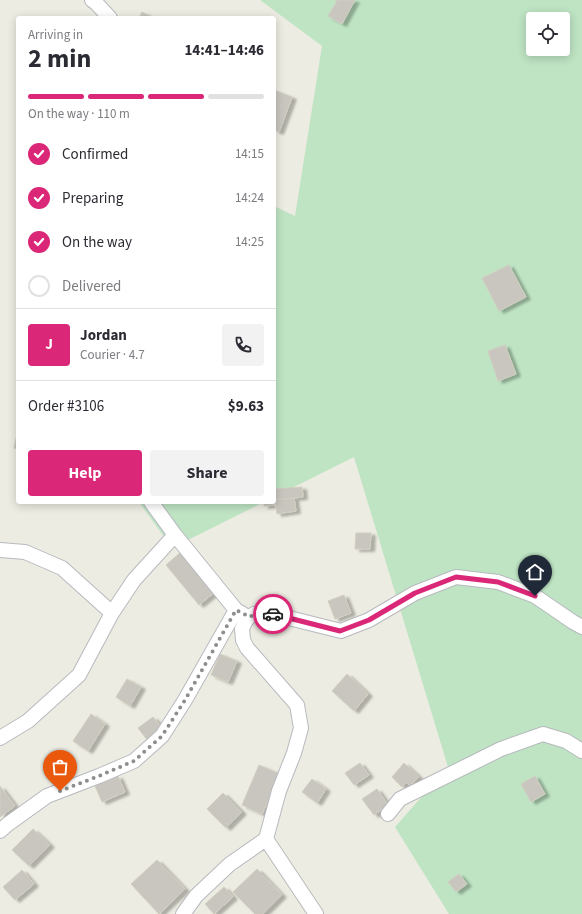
<!DOCTYPE html>
<html lang="en">
<head>
<meta charset="utf-8">
<style>
  body { margin:0; font-family:"Source Sans 3",sans-serif; background:#f2f2f3; color:#2b2b33; height:100vh; display:flex; flex-direction:column; font-size:15px; white-space:nowrap }
  * { box-sizing:border-box; margin:0 }
  p { font-size:13px; color:#7c7c81 }
  .icon { flex:none; width:22px; height:22px; fill:none; stroke:currentColor; stroke-width:2; stroke-linecap:round; stroke-linejoin:round }
  .map { position:relative; flex:1; overflow:hidden }
  .sheet { position:absolute; left:16px; top:16px; width:260px; height:488px; display:flex; flex-direction:column; background:#fff; border-radius:4px; box-shadow:0 2px 10px #0003 }
  .sheet>* { flex:none }
  .tools { position:absolute; left:526px; top:12px; display:grid; gap:8px }
  .tools a { display:grid; place-items:center; width:44px; height:44px; border-radius:4px; background:#fff; box-shadow:0 2px 10px #0003; font-size:20px }
  .pin { position:absolute; display:grid; place-items:center; width:34px; height:34px; color:#fff; margin:-41px -17px; border-radius:50% 50% 50% 0; rotate:-45deg; box-shadow:0 0 4px #0007 }
  .pin .icon { rotate:45deg }
  .courier { position:absolute; display:grid; place-items:center; width:40px; height:40px; margin:-20px; border:3px solid #db2777; border-radius:50%; background:#fff; color:#222; box-shadow:0 1px 5px #0007 }
  .summary em { font-style:normal; font-weight:700 }
  .summary div { display:flex; flex-direction:column-reverse }
  .summary { display:flex; align-items:center; justify-content:space-between; height:68px; padding:0 12px }
  h1 { font-size:26px; font-weight:700; line-height:30px }
  .bar { display:grid; grid-template-columns:repeat(4,1fr); gap:6px 4px; align-content:center; height:48px; padding:0 12px }
  .bar i { height:5px; border-radius:3px; background:#e1e1e2 }
  .bar .on { background:#db2777 }
  .bar p { grid-column:span 4 }
  .line { display:flex; align-items:center; gap:10px; padding:0 12px; border-top:1px solid #e1e1e2 }
  .line div { flex:1 }
  .round { display:grid; place-items:center; flex:none; width:42px; height:42px; border-radius:4px; background:#f2f2f3 }
  ol { padding:0 12px; list-style:none }
  li { display:flex; align-items:center; gap:12px; height:44px }
  li p { margin-inline-start:auto }
  li .icon { padding:4px; border-radius:50%; background:#db2777; color:#fff; stroke-width:4 }
  li:last-child { color:#7c7c81 }
  li i { width:22px; height:22px; border:2px solid #e1e1e2; border-radius:50% }
  .action { display:flex; gap:8px; margin-top:auto; padding:8px 12px }
  .action a { flex:1; height:46px; border-radius:4px; background:#db2777; color:#fff; font-size:16px; font-weight:700; line-height:46px; text-align:center }
  .action a+a { background:#f2f2f3; color:#2b2b33 }
  .map>svg:first-child { display:block }
</style>
</head>
<body>
<div class="map">
<svg width="582" height="914" viewBox="0 0 582 914">
  <defs>
    <filter id="shadow"><feDropShadow dx="4.5" dy="2.5" stdDeviation="1" flood-color="#0004"/></filter>
  </defs>
  <rect width="100%" height="100%" fill="#edece2"/>
  <path fill="#bee4c3" fill-rule="evenodd" d="M260,0h322v914h-133l-54,-87 53,-60 -94,-310 -80,40v-291l21,10 27,-170zM533,19h30v30h-30z
    M139,502h125l-92,46z"/>
  <path fill="#c8c6bf" stroke="#d1cec0" filter="url(#shadow)" d="M335,0h20l-13,24 -14,-8 9,-15z
    M142,12l11,6h-14z
    M274,90l18,7 -13,35 -5,-2z
    M509,265l17,32 -27,14 -17,-33z
    M505,345l11,29 -18,7 -10,-30z
    M17,434l1,1v14l-4,-1z
    M302,487l1,10 -28,3v5l-11,1v-4h10v-13z
    M294,498l2,13 -19,3 -2,-14z
    M356,533h15l-1,16h-15z
    M181,552l34,40 -16,13 -33,-40z
    M344,595l7,18 -16,6 -7,-18z
    M220,654l17,7 -9,21 -17,-7z
    M347,674l21,20 -14,17 -22,-20z
    M127,679l14,8 -11,19 -14,-9z
    M91,714l14,10 -17,27 -15,-10z
    M153,717l10,12 -15,12 -10,-13z
    M360,763l9,12 -15,10 -9,-12z
    M404,763l15,14 -9,9 -4,-4 -4,5 -10,-10z
    M259,765l21,9 -18,40 -20,-9z
    M118,776l7,16 -23,10 -7,-16z
    M535,776l10,18 -14,8 -10,-18z
    M312,779l14,10 -9,14 -15,-11z
    M0,786l15,20 -15,11z
    M377,789l11,16 -14,10 -12,-16z
    M223,793l19,19 -16,16 -19,-19z
    M33,829l17,16 -21,21 -17,-16z
    M157,860l28,29 -26,25 -28,-30z
    M257,869l25,26 -19,19h-8l-22,-22z
    M22,870l12,14 -19,16 -12,-13z
    M459,874l8,10 -11,8 -8,-10z
    M224,887l9,10 -19,17 -9,-10z"/>
  <g fill="none" stroke-linecap="round" stroke-linejoin="round">
    <g stroke="#b7b9be" stroke-width="16">
      <path id="minor" d="M92,0l4,3 14,15
        M151,502l24,33 61,75 7,4
        M0,550l25,2 37,16 50,45
        M0,738l28,-17 51,-46 33,-62 22,-33 41,-45
        M388,814l12,-15 101,-50 42,-15 23,7 16,10
        M0,831l8,-7 39,-28 52,-20 35,-15 28,-25 23,-36 51,-90
        M266,839l50,75
        M183,914l13,-18 34,-32 36,-25 13,-48 15,-38 7,-25 -4,-23 -50,-57 -4,-8 -1,-11 3,-7 4,-5 5,-3 11,-2 76,19 28,-11 46,-27 41,-16 42,5 37,14 38,26 9,5"/>
    </g>
    <use href="#minor" stroke="#fff" stroke-width="14"/>
  </g>
  <g fill="none" stroke-linecap="round" stroke-linejoin="round">
    <path stroke="#8d8f8f" stroke-width="4" stroke-dasharray="0 7.2" d="M60,791l39,-15 35,-15 28,-25 23,-36 51,-90 14,7c7,-5 14,-6 23,-3"/>
    <path stroke="#db2777" stroke-width="5" d="M273,614l67,17 29,-11 46,-27 41,-16 42,5 37,14"/>
  </g>
</svg>
<div class="tools">
<a><svg class="icon" aria-label="locate" viewBox="0 0 24 24"><circle cx="12" cy="12" r="6"/><path d="M12 2v4M12 18v4M2 12h4M18 12h4"/></svg></a>
</div>
<div class="pin" style="left:60px;top:791px;background:#ea580c"><svg class="icon" aria-label="bag" viewBox="0 0 24 24"><path d="M5 8h14l-1 12H6zM9 8a3 3 0 0 1 6 0"/></svg></div>
<div class="pin" style="left:535px;top:596px;background:#1f2937"><svg class="icon" aria-label="home" viewBox="0 0 24 24"><path d="M3 11l9-7 9 7M6 9v11h12V9"/></svg></div>
<div class="courier" style="left:273px;top:614px"><svg class="icon" aria-label="car" viewBox="0 0 24 24"><path d="M5 17H2v-5l4-1 3-4h7l3 4 3 1v5h-3M9 17h6M6 11h13"/><circle cx="7" cy="17" r="2"/><circle cx="17" cy="17" r="2"/></svg></div>
<section class="sheet">
<div class="summary"><div><h1>2 min</h1><p>Arriving in</p></div><em>14:41–14:46</em></div>
<div class="bar"><i class="on"></i><i class="on"></i><i class="on"></i><i></i><p>On the way · 110 m</p></div>
<ol>
<li><svg class="icon" aria-label="check" viewBox="0 0 24 24"><path d="M5 12l5 5 9-10"/></svg>Confirmed<p>14:15</p></li>
<li><svg class="icon" aria-label="check" viewBox="0 0 24 24"><path d="M5 12l5 5 9-10"/></svg>Preparing<p>14:24</p></li>
<li><svg class="icon" aria-label="check" viewBox="0 0 24 24"><path d="M5 12l5 5 9-10"/></svg>On the way<p>14:25</p></li>
<li><i></i>Delivered</li>
</ol>
<div class="line" style="height:72px"><b class="round" style="background:#db2777;color:#fff">J</b><div><b>Jordan</b><p>Courier · 4.7</p></div><a class="round"><svg class="icon" aria-label="phone" viewBox="0 0 24 24"><path d="M5 4h4l2 5-3 2q2 4 5 5l2-3 5 2v4C11 20 4 13 5 4z"/></svg></a></div>
<div class="line" style="height:52px"><div>Order #3106</div><b>$9.63</b></div>
<div class="action"><a>Help</a><a>Share</a></div>
</section>
</div>
</body>
</html>
